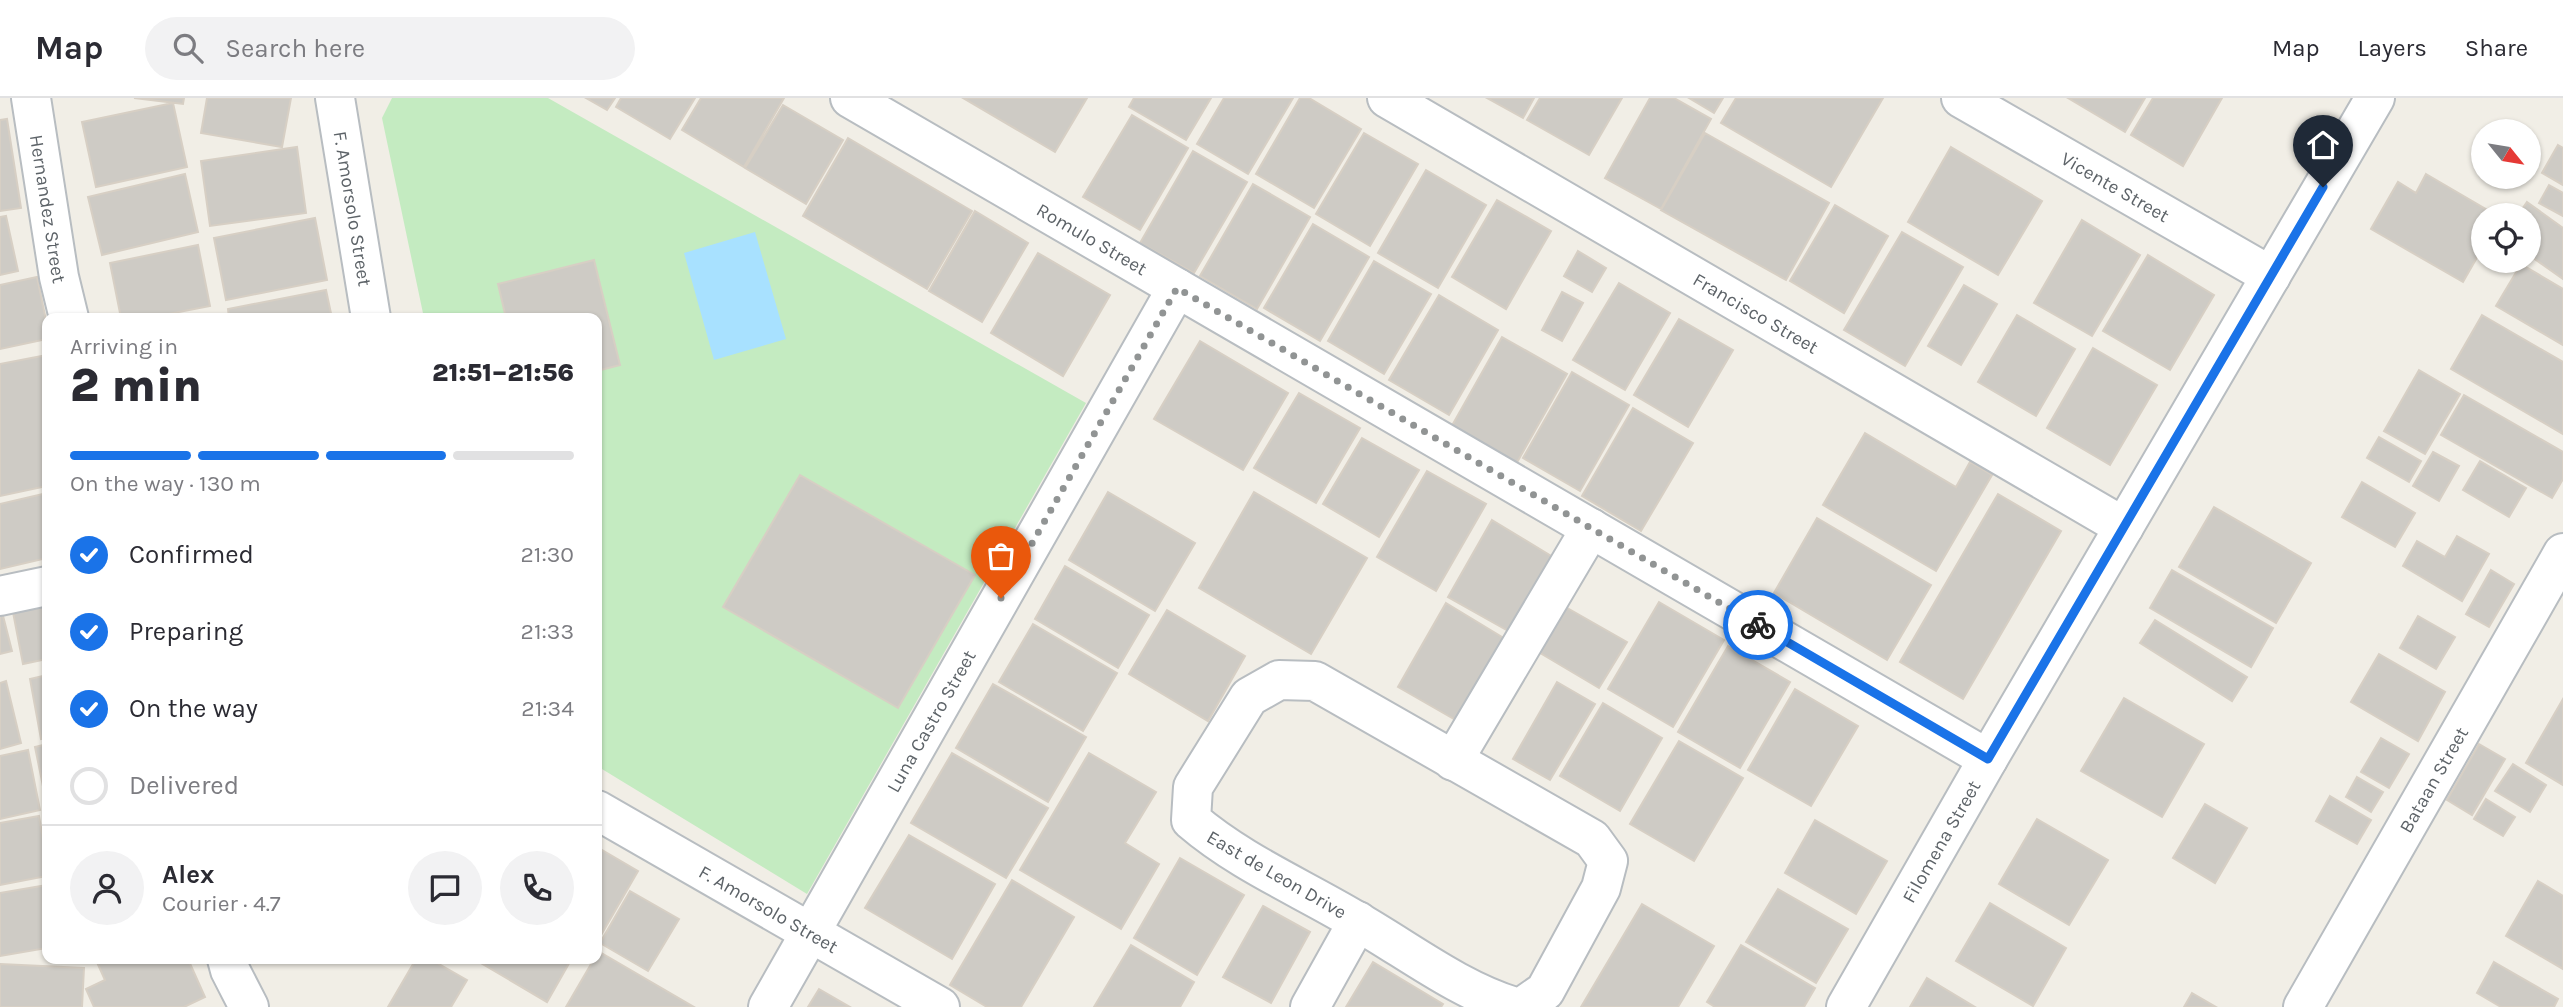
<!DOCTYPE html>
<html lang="en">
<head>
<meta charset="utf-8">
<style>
  body { margin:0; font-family:Karla,sans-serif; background:#f2f2f3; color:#2b2b33; height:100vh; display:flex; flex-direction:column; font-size:26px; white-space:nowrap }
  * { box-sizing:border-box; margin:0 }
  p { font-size:23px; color:#7c7c81 }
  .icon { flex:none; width:38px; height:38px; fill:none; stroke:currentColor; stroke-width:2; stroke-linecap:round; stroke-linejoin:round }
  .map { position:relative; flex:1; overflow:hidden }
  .details { position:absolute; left:42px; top:215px; width:560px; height:651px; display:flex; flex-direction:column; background:#fff; border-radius:14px; box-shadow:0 2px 5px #0004 }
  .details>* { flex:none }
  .needle { width:46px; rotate:120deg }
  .fabs { position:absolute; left:2471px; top:21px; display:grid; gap:14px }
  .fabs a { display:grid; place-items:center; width:70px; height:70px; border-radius:50%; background:#fff; box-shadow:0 2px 5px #0004; font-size:35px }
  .pin { position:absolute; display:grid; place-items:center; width:60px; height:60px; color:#fff; margin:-72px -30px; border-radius:50% 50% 50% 0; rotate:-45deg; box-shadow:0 0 7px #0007 }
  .pin .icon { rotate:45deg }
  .courier { position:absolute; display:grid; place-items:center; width:70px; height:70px; margin:-35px; border:5px solid #1a73e8; border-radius:50%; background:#fff; color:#222; box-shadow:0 2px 9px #0007 }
  .summary em { font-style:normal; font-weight:800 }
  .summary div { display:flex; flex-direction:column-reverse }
  .summary { display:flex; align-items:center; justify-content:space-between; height:119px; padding:0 28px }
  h1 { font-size:46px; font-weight:800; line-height:52px }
  .bar { display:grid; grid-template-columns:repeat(4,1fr); gap:10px 7px; align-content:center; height:84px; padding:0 28px }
  .bar i { height:9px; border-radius:5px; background:#e1e1e2 }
  .bar .selected { background:#1a73e8 }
  .bar p { grid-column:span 4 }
  .line { display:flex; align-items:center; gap:18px; padding:0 28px; border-top:2px solid #e1e1e2 }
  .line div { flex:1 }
  .round { display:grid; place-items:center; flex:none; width:74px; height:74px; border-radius:37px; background:#f2f2f3 }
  ol { padding:0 28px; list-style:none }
  li { display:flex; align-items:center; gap:21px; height:77px }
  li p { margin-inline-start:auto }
  li .icon { padding:7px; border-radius:50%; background:#1a73e8; color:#fff; stroke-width:4 }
  li:last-child { color:#7c7c81 }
  li i { width:38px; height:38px; border:4px solid #e1e1e2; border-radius:50% }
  header { display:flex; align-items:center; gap:42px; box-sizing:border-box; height:98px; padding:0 35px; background:#fff; border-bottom:2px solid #e1e1e2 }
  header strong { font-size:33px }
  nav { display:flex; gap:38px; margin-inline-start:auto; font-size:24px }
  .search { width:490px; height:63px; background:#f2f2f3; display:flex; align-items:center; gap:18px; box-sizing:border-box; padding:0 24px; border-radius:38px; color:#7c7c81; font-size:26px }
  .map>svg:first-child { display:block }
</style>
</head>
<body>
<header>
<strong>Map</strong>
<div class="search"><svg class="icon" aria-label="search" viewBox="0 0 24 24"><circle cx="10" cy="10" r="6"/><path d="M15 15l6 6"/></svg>Search here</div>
<nav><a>Map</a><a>Layers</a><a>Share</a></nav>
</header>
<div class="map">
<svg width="2563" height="909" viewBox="0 0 2563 909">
  <rect width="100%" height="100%" fill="#f1eee6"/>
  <path fill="#c4ebc1" d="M392,0h156l538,305 -279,491 -210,-128v-448h-173l-42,-200z"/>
  <path fill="#a8e1ff" d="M755,134l31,107 -72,21 -30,-107z"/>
  <path fill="#cecbc5" stroke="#d7cfc4" stroke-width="2" d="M134,0h50l-1,6z
    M207,0h84l-9,49 -81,-14z
    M586,0h29l-8,12z
    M621,0h74l-25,41 -54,-32z
    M701,0h83l-40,69 -62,-37z
    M963,0h124l-32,54z
    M1134,0h77l-25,42 -57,-33z
    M1224,0h69l-45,76 -51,-30z
    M1300,0h9l52,31 -47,79 -58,-34z
    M1487,0h47l-11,20z
    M1540,0h82l-33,57 -62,-35z
    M1650,0h24l37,21 -50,90 -56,-31z
    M1689,0h34l-9,15z
    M1736,0h147l-52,89 -110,-64z
    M2068,0h77l-20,34z
    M2153,0h69l-39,68 -52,-31z
    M173,5l14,64 -91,20 -14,-65z
    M783,7l60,35 -37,64 -61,-36z
    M1132,17l56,33 -48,82 -57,-33z
    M7,21l14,89 -21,3v-91z
    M1364,35l54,31 -48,82 -54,-32z
    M1705,35l124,70 -43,77 -125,-70z
    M848,40l124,73 -45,78 -124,-73z
    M2558,47l5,3v37l-21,-12z
    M297,49l9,66 -96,13 -9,-65z
    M1951,49l91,54 -44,74 -90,-53z
    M1193,53l54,31 -53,91 -54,-30z
    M1426,72l60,35 -48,83 -60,-35z
    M185,76l13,58 -96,23 -14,-58z
    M2426,76l70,41h-13v32l-20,35 -92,-53 27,-47 18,11z
    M1253,86l57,33 -53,92 -57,-33z
    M2549,87l14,8v23l-24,-13z
    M1497,102l54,31 -45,78 -54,-32z
    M2527,104l36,26v51l-34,-24v-40h-11z
    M1835,107l53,31 -44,77 -54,-32z
    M975,113l53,32 -46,79 -53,-31z
    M6,118l12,55 -18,4v-58z
    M315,120l12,62 -101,20 -12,-62z
    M2082,122l58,35 -48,81 -58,-33z
    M1313,126l56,33 -49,84 -56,-33z
    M1902,134l61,35 -58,99 -61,-36z
    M198,147l12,61 -62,12h-27l-11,-55z
    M1578,153l28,17 -14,24 -28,-16z
    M1038,155l72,42 -47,81 -72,-43z
    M2148,157l66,40 -44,75 -67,-39z
    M594,162l26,105 -23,6v-53h-91l-8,-34z
    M1374,163l57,33 -47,80 -56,-33z
    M2521,166l42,25v56l-67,-39z
    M37,179l10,48v14l-47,10v-64z
    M1619,185l51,30 -45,77 -52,-30z
    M1964,187l33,19 -36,61 -33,-19z
    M326,192l6,28h-103l-1,-9z
    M1562,194l21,11 -21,38 -20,-11z
    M1439,197l59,35 -49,85 -60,-35z
    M2017,217l58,34 -39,67 -58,-34z
    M2482,217l81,47v72l-112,-65z
    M1679,221l54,31 -45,77 -54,-32z
    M1502,239l65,37 -52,92 -65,-37z
    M1200,243l88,52 -45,77 -89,-51z
    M2093,250l64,37 -47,80 -63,-37z
    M47,257v131l-47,10v-132z
    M2419,272l41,24 -35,60 -41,-23z
    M1572,274l57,33 -49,86 -57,-33z
    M1299,295l61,35 -44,75 -62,-35z
    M2464,297l99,57v27l-11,19 -111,-63z
    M1633,310l60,35 -52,88 -59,-35z
    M1865,335l91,54 14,-25 22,13 -56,96 -113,-66z
    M2379,339l42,24 -12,21 -42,-24z
    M1362,340l57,32 -40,67 -56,-33z
    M2433,354l26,14 -20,35 -26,-15z
    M2480,363l46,27 -17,29 -46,-27z
    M1427,373l59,33 -50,87 -59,-34z
    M800,377l175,100 -77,133 -175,-101z
    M2362,384l53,31 -20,34 -53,-30z
    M1108,394l87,51 -40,68 -86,-51z
    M1254,394l113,66 -56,96 -112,-66z
    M47,395v65l-47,11v-65z
    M1998,396l63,37 -98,168 -63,-37z
    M2214,409l97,56 -35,60 -97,-56z
    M1817,420l114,67 -44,75 -113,-67z
    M1492,422l61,37 -43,75 -62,-35z
    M2457,438l32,18 -27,47 -59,-35 14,-25 28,16z
    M1065,468l84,49 -31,53 -83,-49z
    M2172,472l101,58 -22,39 -101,-59z
    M2491,472l23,14 -25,43 -23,-13z
    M47,501v60l-24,5 -11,-57z
    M1659,504l65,38 -51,87 -65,-38z
    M1446,505l61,37 -48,82 -61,-35z
    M0,506l12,47 -12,3z
    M1562,507l65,37 -28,46 -64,-38z
    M1167,512l78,46 -37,65 -79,-47z
    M2418,518l37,21 -19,32 -36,-21z
    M2155,522l92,57 -15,24 -92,-58z
    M1033,526l84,49 -34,58 -84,-49z
    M1728,548l62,36 -50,86 -62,-36z
    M2379,556l66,38 -27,49 -67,-39z
    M47,577v63l-6,1 -11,-60z
    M6,583l15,62 -21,6v-66z
    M1557,584l38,22 -45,76 -37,-21z
    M993,586l93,53 -38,65 -92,-54z
    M1795,591l63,37 -47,80 -63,-36z
    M2124,600l80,46 -42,73 -81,-46z
    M2563,601v86l-37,-22z
    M1603,605l59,35 -42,73 -60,-35z
    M2381,640l28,16 -20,34 -28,-16z
    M1679,643l64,37 -49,83 -64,-37z
    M47,646v62l-12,-59z
    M2479,646l26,15 -33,56 -25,-15z
    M28,652l12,60 -40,9v-63z
    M952,655l96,55 -42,70 -95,-55z
    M1089,655l67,39 -31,51 34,21 -38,65 -101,-59z
    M2513,666l33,21 -16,27 -35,-21z
    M2357,679l26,15 -12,20 -25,-15z
    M2330,698l41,24 -14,24 -41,-23z
    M2486,701l29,18 -12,19 -29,-17z
    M2205,706l42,24 -32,55 -42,-25z
    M39,718l8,46v14l-47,9v-62z
    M2037,721l71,41 -39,65 -70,-41z
    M1815,722l72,41 -31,53 -71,-41z
    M909,737l86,49 -43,75 -87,-51z
    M597,749l41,24 -41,71z
    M1180,760l64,37 -47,80 -63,-37z
    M1012,782l62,37 -53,90h-34l-37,-22z
    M2538,783l25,15v73l-57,-33z
    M47,787v63l-47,8v-63z
    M1778,791l70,40 -32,54 -70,-41z
    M630,793l49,28 -31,52 -48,-28z
    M1990,805l76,45 -33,58 -77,-45z
    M1642,806l72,42 -36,61h-97z
    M1263,808l47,26 -39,71 -48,-26z
    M1131,847l63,37 -14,25h-86z
    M1741,847l74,43 -11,19h-89l-8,-5z
    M598,853l96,56h-128l28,-48h3z
    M99,861h89l17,38 -21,10h-90l-8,-18 19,-9 -9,-20z
    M416,861h14l37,21 -16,27h-63z
    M474,861h95l2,1 -24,42z
    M1373,864l70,42 -2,3h-95z
    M2494,864l64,37 -4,8h-53l-24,-14z
    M0,866l84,4 -2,39h-82z
    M1927,880l48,29h-65z
    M819,891l31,18h-42z
    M2192,895l24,14h-32z"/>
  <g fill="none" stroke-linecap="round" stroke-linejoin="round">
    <g stroke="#b8bdc1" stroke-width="42">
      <g id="minor">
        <path id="s1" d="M31,0l28,179 10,41"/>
        <path id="s2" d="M335,0l36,220"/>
        <path id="s3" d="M850,0l1138,661"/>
        <path id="s4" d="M1387,0l737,429"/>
        <path id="s5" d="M1961,0l310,178"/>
        <path d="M0,498l47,-10"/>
        <path d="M1453,663l138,-233"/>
        <path id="s6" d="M597,712l343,197"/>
        <path d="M227,861l3,11 19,37"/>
        <path id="s7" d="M768,909l409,-719"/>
        <path d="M1310,909l48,-86"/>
        <path d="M1515,909c-56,-17 -105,-55 -155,-84 -56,-34 -119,-60 -169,-103l2,-33 56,-90 30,-17 36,1 277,158 16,22 -7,27 -56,103 -23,16"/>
        <path id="s8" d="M1846,909l142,-248 387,-661"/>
        <path id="s9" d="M2303,909l260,-454"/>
      </g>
    </g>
    <use href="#minor" stroke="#fff" stroke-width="38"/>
  </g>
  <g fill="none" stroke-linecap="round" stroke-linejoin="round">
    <path stroke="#919494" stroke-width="7" stroke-dasharray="0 12.6" d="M1001,500l176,-310 581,337"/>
    <path stroke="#1a73e8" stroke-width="9" d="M1758,527l230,134 335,-572"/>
  </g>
  <g text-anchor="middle" stroke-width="5" stroke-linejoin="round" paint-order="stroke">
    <g font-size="19" fill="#5d6368" stroke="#fff">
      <text dy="7" stroke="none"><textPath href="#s5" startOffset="178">Vicente Street</textPath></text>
      <text dy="7" stroke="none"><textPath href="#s1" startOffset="112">Hernandez Street</textPath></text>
      <text dy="7" stroke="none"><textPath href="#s2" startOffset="112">F. Amorsolo Street</textPath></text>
      <text dy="7" stroke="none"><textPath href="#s3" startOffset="280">Romulo Street</textPath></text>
      <text dy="7" stroke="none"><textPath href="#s4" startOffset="427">Francisco Street</textPath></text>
      <text dy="7" stroke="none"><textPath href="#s7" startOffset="329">Luna Castro Street</textPath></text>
      <text dy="7" stroke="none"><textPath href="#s9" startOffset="262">Bataan Street</textPath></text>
      <text dy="7" stroke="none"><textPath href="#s8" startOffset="191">Filomena Street</textPath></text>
      <text transform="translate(1277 776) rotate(30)" y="7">East de Leon Drive</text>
      <text dy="7" stroke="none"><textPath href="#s6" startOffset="198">F. Amorsolo Street</textPath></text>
    </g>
  </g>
</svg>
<div class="fabs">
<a><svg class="needle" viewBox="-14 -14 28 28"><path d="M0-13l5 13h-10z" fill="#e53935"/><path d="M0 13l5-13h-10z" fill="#7c7c81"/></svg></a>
<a><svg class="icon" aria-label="locate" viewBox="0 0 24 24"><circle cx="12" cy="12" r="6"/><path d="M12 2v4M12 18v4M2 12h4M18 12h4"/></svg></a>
</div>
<div class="pin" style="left:1001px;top:500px;background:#ea580c"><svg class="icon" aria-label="bag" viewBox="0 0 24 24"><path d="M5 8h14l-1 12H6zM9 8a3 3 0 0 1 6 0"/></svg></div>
<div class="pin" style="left:2323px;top:89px;background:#1f2937"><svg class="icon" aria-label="home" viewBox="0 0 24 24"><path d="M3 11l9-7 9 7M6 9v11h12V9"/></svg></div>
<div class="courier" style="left:1758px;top:527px"><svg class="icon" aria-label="bike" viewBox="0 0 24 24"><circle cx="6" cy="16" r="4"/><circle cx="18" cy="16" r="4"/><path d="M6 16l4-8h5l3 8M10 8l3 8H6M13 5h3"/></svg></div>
<section class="details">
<div class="summary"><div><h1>2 min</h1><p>Arriving in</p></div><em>21:51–21:56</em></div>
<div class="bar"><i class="selected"></i><i class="selected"></i><i class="selected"></i><i></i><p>On the way · 130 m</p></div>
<ol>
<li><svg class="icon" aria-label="check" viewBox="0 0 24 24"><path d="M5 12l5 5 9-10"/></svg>Confirmed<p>21:30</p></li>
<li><svg class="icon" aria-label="check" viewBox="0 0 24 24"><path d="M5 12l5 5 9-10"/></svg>Preparing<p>21:33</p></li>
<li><svg class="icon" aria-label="check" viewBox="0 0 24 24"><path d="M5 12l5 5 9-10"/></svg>On the way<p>21:34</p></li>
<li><i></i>Delivered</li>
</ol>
<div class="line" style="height:126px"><a class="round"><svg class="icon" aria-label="person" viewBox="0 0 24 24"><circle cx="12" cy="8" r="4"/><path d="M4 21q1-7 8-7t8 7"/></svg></a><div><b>Alex</b><p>Courier · 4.7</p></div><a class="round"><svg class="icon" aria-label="chat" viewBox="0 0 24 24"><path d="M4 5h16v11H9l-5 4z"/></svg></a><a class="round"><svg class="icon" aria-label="phone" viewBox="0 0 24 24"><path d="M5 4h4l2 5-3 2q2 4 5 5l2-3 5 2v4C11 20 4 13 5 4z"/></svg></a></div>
</section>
</div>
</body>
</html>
